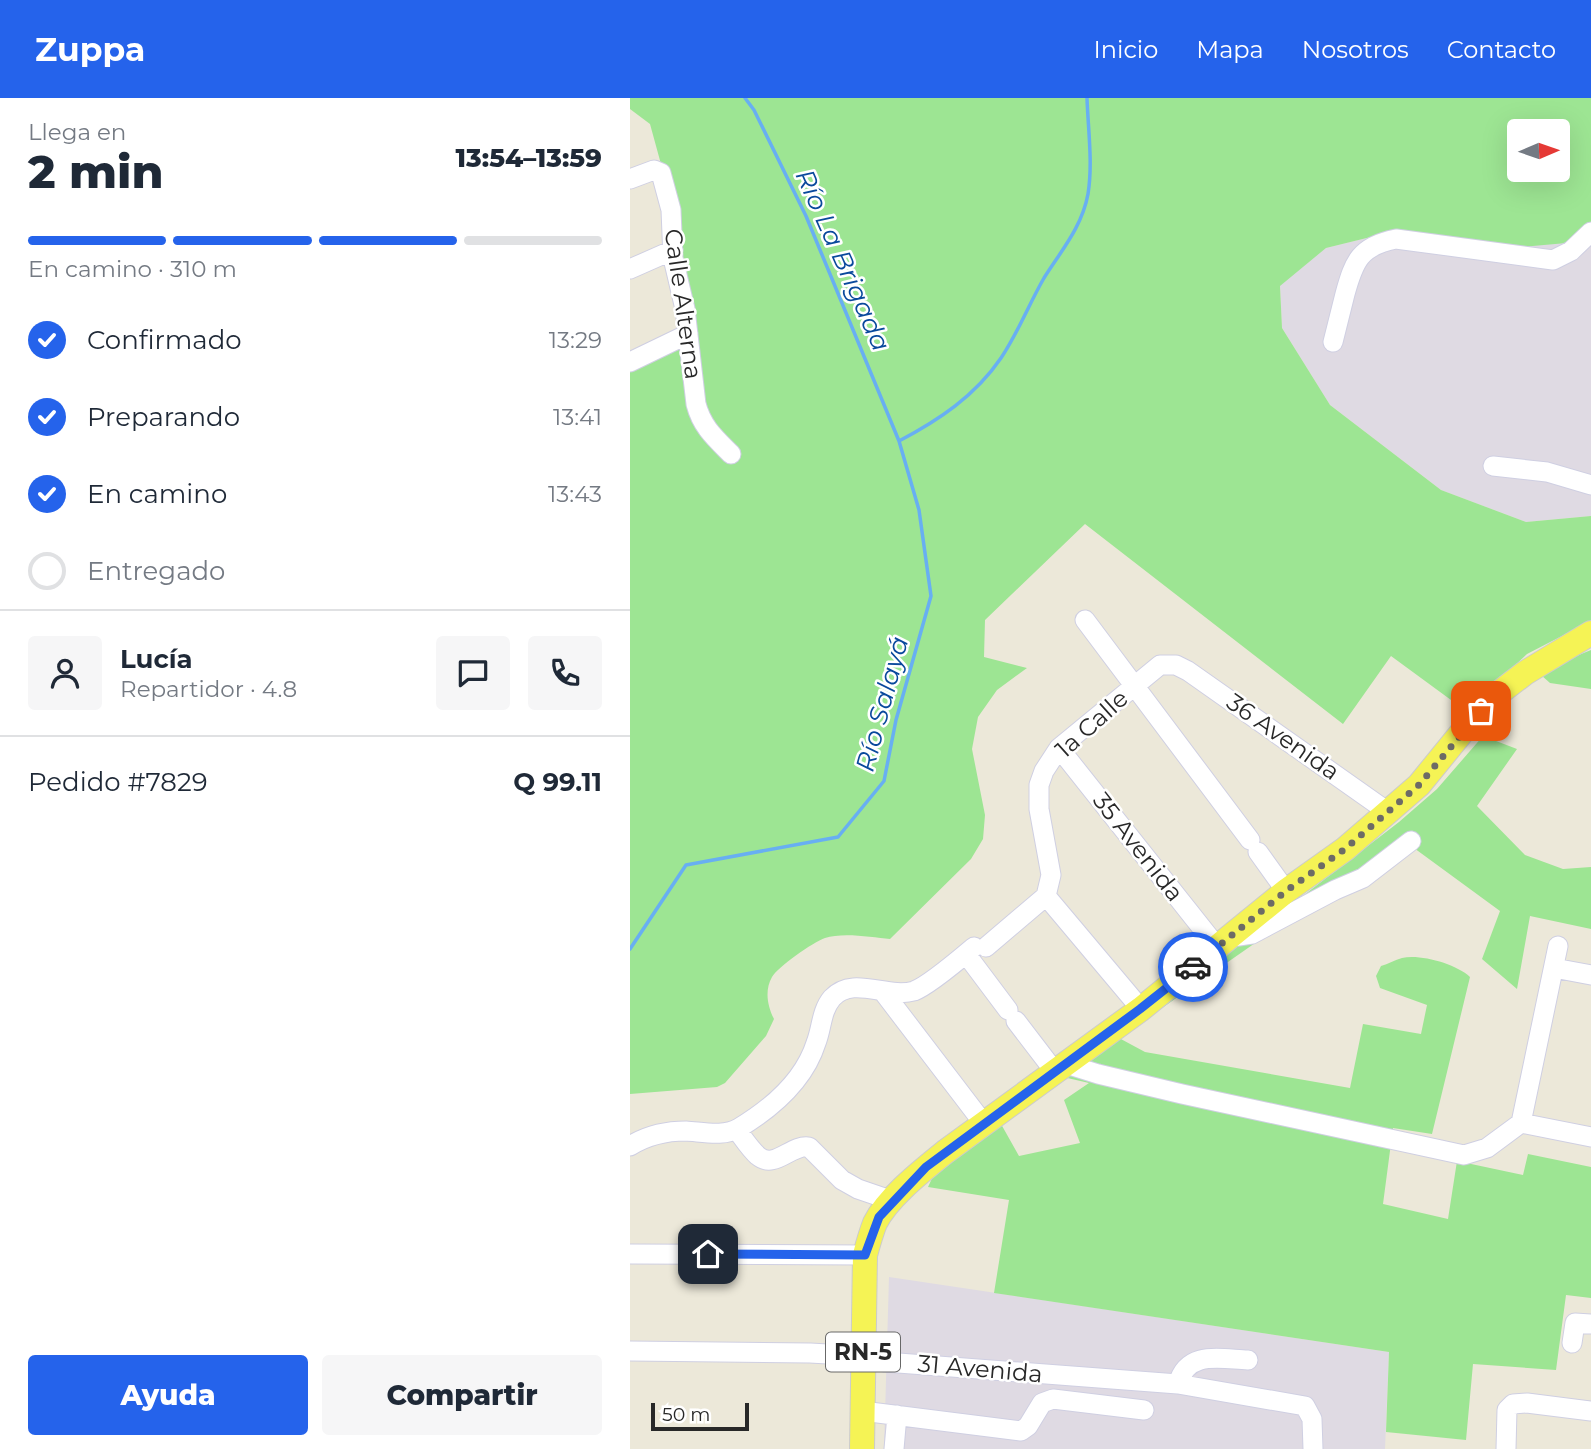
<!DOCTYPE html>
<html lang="es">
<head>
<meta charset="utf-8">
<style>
  body { margin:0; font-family:Montserrat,sans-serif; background:#f6f6f7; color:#1f2937; height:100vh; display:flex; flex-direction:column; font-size:26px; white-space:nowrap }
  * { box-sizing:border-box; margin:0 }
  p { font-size:23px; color:#747a83 }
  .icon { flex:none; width:38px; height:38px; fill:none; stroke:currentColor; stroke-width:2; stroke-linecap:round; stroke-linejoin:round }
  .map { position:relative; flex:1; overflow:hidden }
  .details { display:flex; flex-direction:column; background:#fff; width:630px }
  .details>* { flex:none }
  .needle { width:46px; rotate:88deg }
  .tools { position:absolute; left:877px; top:21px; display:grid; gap:14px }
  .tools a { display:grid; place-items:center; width:63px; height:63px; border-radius:7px; background:#fff; box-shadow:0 7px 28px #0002; font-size:35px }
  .scale { position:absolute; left:21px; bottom:18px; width:98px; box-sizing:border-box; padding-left:7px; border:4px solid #282828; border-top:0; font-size:19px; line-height:24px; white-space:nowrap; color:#282828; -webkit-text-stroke:5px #fff; paint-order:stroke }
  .pin { position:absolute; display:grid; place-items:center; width:60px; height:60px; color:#fff; margin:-30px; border-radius:14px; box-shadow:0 4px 10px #0006 }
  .courier { position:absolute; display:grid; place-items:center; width:70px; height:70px; margin:-35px; border:5px solid #2563eb; border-radius:50%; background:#fff; color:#222; box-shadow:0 2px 9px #0007 }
  .overview em { font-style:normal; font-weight:800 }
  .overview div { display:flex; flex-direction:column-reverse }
  .overview { display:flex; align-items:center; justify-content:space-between; height:119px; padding:0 28px }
  h1 { font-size:46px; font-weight:800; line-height:52px }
  .bar { display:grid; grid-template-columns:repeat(4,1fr); gap:10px 7px; align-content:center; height:84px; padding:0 28px }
  .bar i { height:9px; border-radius:5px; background:#e0e1e3 }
  .bar .current { background:#2563eb }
  .bar p { grid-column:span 4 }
  .line { display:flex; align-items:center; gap:18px; padding:0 28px; border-top:2px solid #e0e1e3 }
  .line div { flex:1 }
  .round { display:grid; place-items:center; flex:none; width:74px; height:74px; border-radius:7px; background:#f6f6f7 }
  ol { padding:0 28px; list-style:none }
  li { display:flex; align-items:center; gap:21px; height:77px }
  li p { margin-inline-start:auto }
  li .icon { padding:7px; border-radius:50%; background:#2563eb; color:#fff; stroke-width:4 }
  li:last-child { color:#747a83 }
  li i { width:38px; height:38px; border:4px solid #e0e1e3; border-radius:50% }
  .action { display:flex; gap:14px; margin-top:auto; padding:14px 28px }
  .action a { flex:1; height:80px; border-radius:7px; background:#2563eb; color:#fff; font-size:28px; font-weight:800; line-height:80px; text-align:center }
  .action a+a { background:#f6f6f7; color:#1f2937 }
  header { display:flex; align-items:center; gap:42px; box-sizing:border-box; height:98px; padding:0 35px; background:#2563eb; color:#fff }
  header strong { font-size:33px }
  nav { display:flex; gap:38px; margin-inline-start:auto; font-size:24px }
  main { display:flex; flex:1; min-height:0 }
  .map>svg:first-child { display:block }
</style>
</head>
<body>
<header>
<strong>Zuppa</strong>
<nav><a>Inicio</a><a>Mapa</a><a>Nosotros</a><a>Contacto</a></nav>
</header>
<main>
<section class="details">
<div class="overview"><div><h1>2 min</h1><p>Llega en</p></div><em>13:54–13:59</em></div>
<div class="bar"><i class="current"></i><i class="current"></i><i class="current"></i><i></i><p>En camino · 310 m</p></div>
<ol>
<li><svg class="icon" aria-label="check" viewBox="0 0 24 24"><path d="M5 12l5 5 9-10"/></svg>Confirmado<p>13:29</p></li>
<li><svg class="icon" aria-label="check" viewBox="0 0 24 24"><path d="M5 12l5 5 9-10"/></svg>Preparando<p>13:41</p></li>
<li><svg class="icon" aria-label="check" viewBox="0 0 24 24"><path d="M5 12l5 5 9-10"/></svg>En camino<p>13:43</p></li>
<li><i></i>Entregado</li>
</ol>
<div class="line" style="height:126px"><a class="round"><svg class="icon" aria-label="person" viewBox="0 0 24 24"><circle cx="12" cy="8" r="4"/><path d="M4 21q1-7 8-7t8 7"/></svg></a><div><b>Lucía</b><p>Repartidor · 4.8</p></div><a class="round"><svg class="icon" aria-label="chat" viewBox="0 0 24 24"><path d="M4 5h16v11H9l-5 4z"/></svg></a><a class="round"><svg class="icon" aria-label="phone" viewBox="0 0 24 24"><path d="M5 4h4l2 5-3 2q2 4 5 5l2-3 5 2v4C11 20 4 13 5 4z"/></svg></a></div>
<div class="line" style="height:91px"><div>Pedido #7829</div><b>Q 99.11</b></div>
<div class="action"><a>Ayuda</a><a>Compartir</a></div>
</section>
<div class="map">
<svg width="961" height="1351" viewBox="0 0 961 1351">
  <rect width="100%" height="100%" fill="#ece8d9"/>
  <path fill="#dfdae3" d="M961,130v288l-65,6 -85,-32 -111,-85 -48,-77 -2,-43 46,-37 61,-15z
    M259,1179l500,75 -4,97h-501z"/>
  <path fill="#9de593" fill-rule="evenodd" d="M0,0h961v130l-13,14 -68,6 -123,-15 -61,15 -46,38 2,42 48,77 111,85 85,32 65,-6v105l-64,33 -61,57 -75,-55 -48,68 -258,-200 -100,96 -1,37 43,11 -30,22 -19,27 -6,32 13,66 -2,24 -12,20 -81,80c-18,-2 -48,-7 -65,-1 -12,4 -47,29 -53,39 -8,14 -4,30 2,42l-8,17 -41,47 -8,4 -87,7v-724l58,-25 -15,-137 -23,-84 -20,-15zM889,33h39v39h-39z
    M961,552v39l-41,-6 -9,-8 16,-11z
    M853,638l34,13 -40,57 48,49 38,14 28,-2v62l-61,-13 -13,73 -35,-30 18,-48 -97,-71 -284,198 26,14 205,36 13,-64 58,10 6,-29 -47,-17 -4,-12 5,-10c7,-2 14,-6 21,-8 19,-4 54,6 68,19l-38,157 -39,-6 -10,76 65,15 9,-58 66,14 5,-21 63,13v131l-25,-3 -10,75 -83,-6 -7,76 -80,-8 3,-80 -395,-59 15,-93 -81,-13 7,-15 66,-48 18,32 61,-13 -16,-43 25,-17 -26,-6 55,-39 281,-216 38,-33z"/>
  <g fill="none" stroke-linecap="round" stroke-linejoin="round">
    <path stroke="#68aff2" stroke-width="3.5" d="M269,343c40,-21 76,-45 102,-83 17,-25 28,-54 43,-80 17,-27 38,-51 44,-84 5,-31 0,-65 -1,-96
      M0,851l56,-84 152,-28 46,-56 12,-61 35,-124 -12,-86 -20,-69 -93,-225 -52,-106 -9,-12"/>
    <g stroke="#cfcfe2" stroke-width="21">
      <path id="minor" d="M0,81l24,-9 7,3 10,37 2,48 12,51 11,95c6,23 19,34 35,50
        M0,171l43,-19
        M703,244c4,-16 8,-32 12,-48 9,-33 15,-48 51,-55l157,21 18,-9 20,-19
        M0,264l58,-28
        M863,368l54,6 44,13
        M455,522l165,220
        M429,650l158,199
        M628,754l28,39
        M416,798l95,113
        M602,839l20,-3 83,-44 28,-12 48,-37
        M356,849l60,-51 5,-21 -12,-66v-24l5,-14 15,-23 101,-83h16l12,6 200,141
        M336,856l42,56
        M924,870l37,7
        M254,895l100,131
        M386,923l39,51
        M436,966l32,10 84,20 282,61 23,-7 34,-25 37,-177
        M891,1025l70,14
        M107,1032c6,8 13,19 21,26 17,14 33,-12 51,-9l33,33 16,9 35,12
        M0,1048c16,-10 37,-15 56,-15 17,1 38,6 53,-3 33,-20 65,-47 77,-85 6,-15 5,-32 16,-45 21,-23 55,1 82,-7 14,-5 47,-33 60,-44
        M0,1156l235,1
        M942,1245l3,-20 16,1
        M0,1253l180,2 53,3 22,6 293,22 127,22 7,13 1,30
        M548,1286c9,-34 42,-25 70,-24
        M232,1313l159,20 7,-5 14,-23 11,-4 91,11
        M264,1351l3,-34
        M876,1351l1,-39 6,-6 14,-1 64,8"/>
    </g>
    <g stroke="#cbcbcb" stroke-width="26">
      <path id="major" d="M232,1351l3,-194c3,-11 6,-22 10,-32 13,-26 48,-53 70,-71l196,-143 145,-118 59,-42 74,-64 48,-59 28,-30 30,-23 66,-40"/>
    </g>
    <use href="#minor" stroke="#fff" stroke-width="19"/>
    <use href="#major" stroke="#f5f355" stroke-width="24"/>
  </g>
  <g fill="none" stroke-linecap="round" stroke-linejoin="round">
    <path stroke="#6d6b66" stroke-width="7" stroke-dasharray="0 12.6" d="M563,869l93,-76 59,-42 74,-64 62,-74"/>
    <path stroke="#2563eb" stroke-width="9" d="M78,1156l157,1 14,-38 47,-50 214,-158 53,-42"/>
  </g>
  <g text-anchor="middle" stroke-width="5" stroke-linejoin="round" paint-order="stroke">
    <rect fill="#fff" stroke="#686868" stroke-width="2" x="196" y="1234.5" width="74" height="39" rx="5"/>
    <g font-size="23" font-weight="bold" fill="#282828">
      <text x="233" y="1262">RN-5</text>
    </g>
    <g font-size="24" fill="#282828" stroke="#fff">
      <text transform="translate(53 206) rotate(82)" y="8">Calle Alterna</text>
      <text transform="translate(462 626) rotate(-42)" y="8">1a Calle</text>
      <text transform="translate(653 639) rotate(35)" y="8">36 Avenida</text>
      <text transform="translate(508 749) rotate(52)" y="8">35 Avenida</text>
      <text transform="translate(350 1271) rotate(5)" y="8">31 Avenida</text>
    </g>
    <g font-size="26" font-style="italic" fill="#09499c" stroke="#fff">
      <text transform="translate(213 162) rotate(66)" y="9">Río La Brigada</text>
      <text transform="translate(252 606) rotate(-75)" y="9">Río Salayá</text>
    </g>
  </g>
</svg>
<div class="tools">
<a><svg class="needle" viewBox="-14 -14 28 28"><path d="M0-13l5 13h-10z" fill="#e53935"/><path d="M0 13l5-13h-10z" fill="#747a83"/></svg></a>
</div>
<div class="scale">50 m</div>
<div class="pin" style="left:851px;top:613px;background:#ea580c"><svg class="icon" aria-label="bag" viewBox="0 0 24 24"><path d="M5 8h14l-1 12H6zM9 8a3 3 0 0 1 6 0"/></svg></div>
<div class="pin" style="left:78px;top:1156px;background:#1f2937"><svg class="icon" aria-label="home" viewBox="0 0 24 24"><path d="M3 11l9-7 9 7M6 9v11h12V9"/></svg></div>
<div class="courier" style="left:563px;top:869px"><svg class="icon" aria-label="car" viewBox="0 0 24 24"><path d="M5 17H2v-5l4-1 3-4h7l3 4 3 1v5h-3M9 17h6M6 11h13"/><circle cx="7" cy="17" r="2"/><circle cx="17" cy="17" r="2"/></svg></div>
</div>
</main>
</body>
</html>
